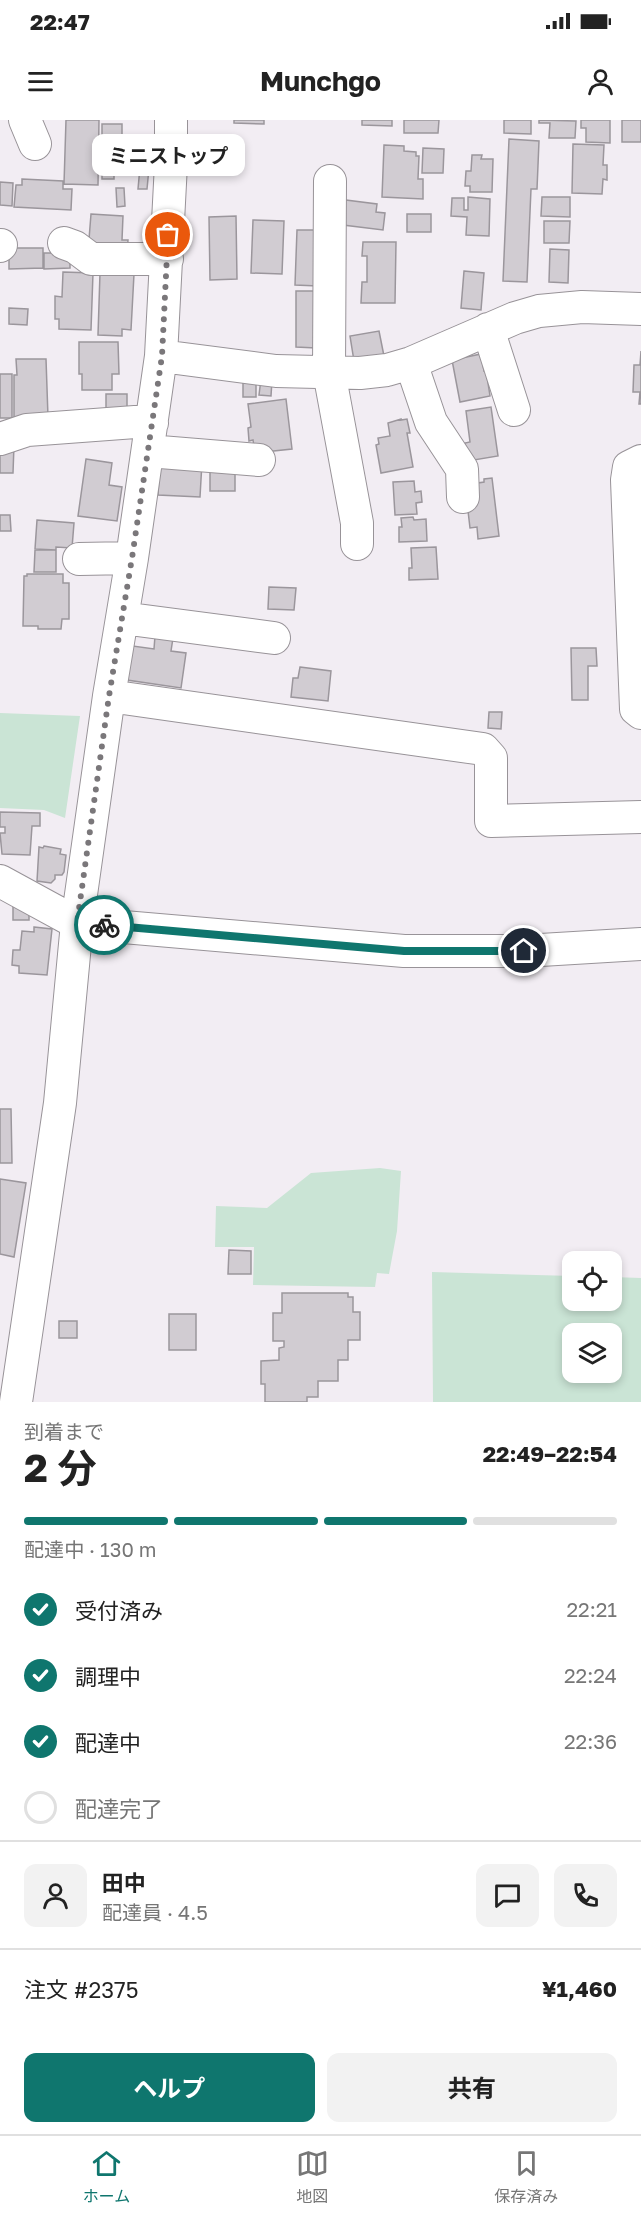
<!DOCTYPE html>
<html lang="ja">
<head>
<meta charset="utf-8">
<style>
  body { margin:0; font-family:"Golos Text","Noto Sans JP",sans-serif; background:#f2f2f2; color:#222; height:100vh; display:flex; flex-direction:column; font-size:22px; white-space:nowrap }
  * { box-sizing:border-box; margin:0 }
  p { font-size:20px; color:#767676 }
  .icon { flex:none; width:33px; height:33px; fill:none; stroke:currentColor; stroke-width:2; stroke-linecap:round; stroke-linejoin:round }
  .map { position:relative; height:1282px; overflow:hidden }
  .panel { display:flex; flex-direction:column; background:#fff; flex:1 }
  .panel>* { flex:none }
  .buttons { position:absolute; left:562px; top:1131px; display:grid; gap:12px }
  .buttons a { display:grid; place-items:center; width:60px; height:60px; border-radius:12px; background:#fff; box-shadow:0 3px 9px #0003; font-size:30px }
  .pin { position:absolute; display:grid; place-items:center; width:51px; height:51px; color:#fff; margin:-26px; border:3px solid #fff; border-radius:50%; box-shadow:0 2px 6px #0007 }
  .courier { position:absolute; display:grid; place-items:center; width:60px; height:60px; margin:-30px; border:4px solid #0f766e; border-radius:50%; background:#fff; color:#222; box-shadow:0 2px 8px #0007 }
  .bubble { position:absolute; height:42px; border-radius:12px; background:#fff; box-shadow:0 3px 9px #0003; font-size:20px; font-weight:700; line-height:42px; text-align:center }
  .head em { font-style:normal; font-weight:700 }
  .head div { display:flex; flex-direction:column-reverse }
  .head { display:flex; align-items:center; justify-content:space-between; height:102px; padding:0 24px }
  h1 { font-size:39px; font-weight:700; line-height:45px }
  .bar { display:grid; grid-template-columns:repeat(4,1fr); gap:9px 6px; align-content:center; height:72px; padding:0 24px }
  .bar i { height:8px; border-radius:4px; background:#e0e0e0 }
  .bar .active { background:#0f766e }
  .bar p { grid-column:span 4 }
  .line { display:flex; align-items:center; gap:15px; padding:0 24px; border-top:2px solid #e0e0e0 }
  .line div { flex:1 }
  .round { display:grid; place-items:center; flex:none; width:63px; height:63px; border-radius:12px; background:#f2f2f2 }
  ol { padding:0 24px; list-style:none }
  li { display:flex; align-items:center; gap:18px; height:66px }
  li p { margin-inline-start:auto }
  li .icon { padding:6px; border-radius:50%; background:#0f766e; color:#fff; stroke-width:4 }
  li:last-child { color:#767676 }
  li i { width:33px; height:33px; border:3px solid #e0e0e0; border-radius:50% }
  .primary-button { display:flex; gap:12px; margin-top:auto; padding:12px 24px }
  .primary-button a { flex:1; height:69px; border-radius:12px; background:#0f766e; color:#fff; font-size:24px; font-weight:700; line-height:69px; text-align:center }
  .primary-button a+a { background:#f2f2f2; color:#222 }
  .status { display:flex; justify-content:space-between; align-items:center; height:42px; padding:0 30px; background:#fff; direction:ltr }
  .status svg { height:16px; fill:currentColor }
  header { display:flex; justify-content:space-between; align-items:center; height:78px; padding:0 24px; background:#fff; font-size:27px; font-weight:700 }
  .tabs { display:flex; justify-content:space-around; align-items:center; height:84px; border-top:2px solid #e0e0e0; background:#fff; font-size:16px; color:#767676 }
  .tabs a { display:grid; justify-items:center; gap:3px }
  .tabs .active { color:#0f766e }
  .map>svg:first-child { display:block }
</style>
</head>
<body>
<div class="status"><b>22:47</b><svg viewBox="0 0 49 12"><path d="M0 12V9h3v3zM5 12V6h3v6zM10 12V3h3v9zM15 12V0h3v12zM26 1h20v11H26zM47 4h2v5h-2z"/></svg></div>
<header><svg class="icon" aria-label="menu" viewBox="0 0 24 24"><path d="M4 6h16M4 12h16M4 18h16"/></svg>Munchgo<svg class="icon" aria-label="person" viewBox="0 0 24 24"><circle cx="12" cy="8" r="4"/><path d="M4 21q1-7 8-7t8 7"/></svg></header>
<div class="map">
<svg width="641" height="1282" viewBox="0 0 641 1282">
  <rect width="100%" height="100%" fill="#f2edf3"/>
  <path fill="#cae4d5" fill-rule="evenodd" d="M0,593l80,3 -15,102 -21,-8 -44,-2z
    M380,1048l21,3 -4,60 -8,43 -12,-1 -2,14 -122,-2 1,-38h-39l1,-41 51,2 44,-35z
    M432,1152l141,4v24h39v-23l29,1v124h-208zM573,1214h39v38h-39z"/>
  <path fill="#d1ccd2" stroke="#9b969c" stroke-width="1.5" d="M66,0h33l-1,65 -34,-1z
    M234,0h30v4l-30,-1z
    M362,0h30v6l-30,-1z
    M404,0h35l-1,13h-34z
    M504,0h27v14l-27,-1z
    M539,0l37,1 -1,17h-26l1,-15h-11z
    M581,0h29v23l-24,-1v-14h-5z
    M622,0h19v22h-19z
    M102,4h20v30h-20z
    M509,19l30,2 -2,48h-6l-4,93 -24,-1z
    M573,24l31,1 -1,20h4v15l-4,-1 -1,15 -30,-1z
    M384,25l20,1v5l12,1v4h3l-1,23h5v20l-41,-2z
    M423,28l21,1 -1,24h-21z
    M121,35h9v12h-9z
    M472,35h10l-1,4h12l-1,33h-22v-6h-5l1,-15h5z
    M102,43h12v16h-12z
    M140,47l9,1 -2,21h-9z
    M22,59l41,2v8h9l-1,21 -57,-3 2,-22h6z
    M0,62l13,1 -1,23 -12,-1z
    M116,68h8l1,18 -8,1z
    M468,77l22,2 -1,37 -23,-1 1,-18 -16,-1 1,-18h12v12h4z
    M542,77h28v20l-29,-1z
    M338,79l39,5 -1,8 9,1 -2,17 -48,-6z
    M91,94l32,2 -1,24h6l-1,15 -39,-3z
    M407,94h24v18h-24z
    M236,96l1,63 -27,1 -1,-63z
    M253,100l31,1 -2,53 -31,-1z
    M544,101h26l-1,22h-25z
    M297,110h22l-1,56 -23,-1z
    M363,122h33l-1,61h-34l1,-21h5v-26h-5z
    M9,128h34v20l-34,1z
    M550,129l19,1 -1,33 -19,-1z
    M44,133h26v15l-26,1z
    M464,151l20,2 -3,37 -20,-2z
    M63,152l30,1 -2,57 -32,-1v-10h-4v-23l7,1z
    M100,153l34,1 -3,56 -9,-1v7l-24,-1z
    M296,171h21l-1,57 -20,-1z
    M9,188l19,1 -1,16 -18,-1z
    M379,211l5,25 -30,5 -4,-25z
    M79,222h39l1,32h-7v16h-30v-16h-3z
    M641,231v53h-2l1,-12h-7l1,-27h6z
    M481,234l3,17 2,-1 4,26 -30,6 -8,-42z
    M16,239h30l2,58 -34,1v-43h3z
    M0,254h12v44h-12z
    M243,259h13v18h-13z
    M261,259l11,1 -1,16 -12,-1z
    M106,274h21v18h-21z
    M286,279l6,50 -37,4 -2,-13 -4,1 -1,-13 3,-1 -3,-23z
    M491,287l7,49 -30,5 -3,-18 5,-1 -4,-31z
    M401,299v1l6,-1 3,14h-3l6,34 -32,6 -5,-28 3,-1 -1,-6 12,-2 -2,-13z
    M0,325h14l-1,28h-13z
    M86,339l26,4 -3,22 13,2 -5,34 -39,-5z
    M160,339l42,3 -2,35 -42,-2z
    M235,349v22h-25v-21z
    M492,358l7,58 -21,3 -1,-12 -7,1 -5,-43 19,-3v-3z
    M414,361l1,11 6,-1 1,11 -6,1 1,11 -22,1 -2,-33z
    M0,395h10l1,16h-11z
    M413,397l1,3 12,-1 1,22 -28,1v-15h3l-1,-9z
    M37,400l37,3 -2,25 -16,-1v3l-21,-1z
    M436,427l2,32 -29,1v-12h3l-1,-20z
    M35,430h21v22h-22z
    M27,454h36v9h6v36h-7l-1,10h-23v-3h-15l1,-50h3z
    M269,467l27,1 -2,22 -26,-1z
    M155,516l18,2 -2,13 15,2 -5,35 -54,-8 6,-34 21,3z
    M571,528h25l1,18h-9v34h-16z
    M300,547l31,4 -3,30 -37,-4 2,-19h5z
    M489,592h13l-1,17 -13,-1z
    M0,692l40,1v13h-8l-2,29 -28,-1 -2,-21h5v-6h-5z
    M44,726l17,3 -1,5 6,1 -2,17 -2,3h-7v4l-4,4 -14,-2 2,-34 4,1z
    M13,784h16v16h-16z
    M34,807l18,2 -5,46 -28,-2v-7l-7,-1 1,-15h7l2,-19 12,1z
    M0,989h11l1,54h-12z
    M0,1059l26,4 -12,74 -14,-3z
    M229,1130l22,1v23h-23z
    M282,1173h66v4h5v15h7v28h-12v20h-10v21h-20v16h-11v5h-42v-18h-4v-23l18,-1v-12l5,-1v-6h-11v-28h9z
    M169,1194h27v36h-27z
    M59,1201h18v17h-18z"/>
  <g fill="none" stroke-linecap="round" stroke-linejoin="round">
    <g stroke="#989398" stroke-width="34">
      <path id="minor" d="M25,0l10,24
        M330,61l-1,191 28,151v21
        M64,123l11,4 16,12h76
        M0,126l1,-1
        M488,209l26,81
        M161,236l115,15 84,2 27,-3 24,-7 104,-45 24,-7 43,-4 59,2
        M411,243l20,59 31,47 1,28
        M0,319l27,-9 108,-8 17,1
        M148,331l111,9
        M641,341l-12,6 -2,13 9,229 5,4
        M79,439l53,-1
        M122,498l152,20
        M109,576l374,53 8,9v63l150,-4
        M0,761l77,42 327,28h120l117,-7
        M16,1282l44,-299 17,-180 32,-227 23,-138 29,-202 10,-192v-44"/>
    </g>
    <use href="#minor" stroke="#fff" stroke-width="32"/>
  </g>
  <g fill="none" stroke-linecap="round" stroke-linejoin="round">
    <path stroke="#7a777a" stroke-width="6" stroke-dasharray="0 10.8" d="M104,805l-27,-2 32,-227 23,-138 30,-202 6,-121"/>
    <path stroke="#0f766e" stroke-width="8" d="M104,805l300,26h120"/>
  </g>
</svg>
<div class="buttons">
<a><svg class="icon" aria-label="locate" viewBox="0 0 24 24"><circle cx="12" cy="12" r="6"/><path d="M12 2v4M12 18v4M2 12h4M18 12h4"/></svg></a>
<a><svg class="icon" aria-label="layers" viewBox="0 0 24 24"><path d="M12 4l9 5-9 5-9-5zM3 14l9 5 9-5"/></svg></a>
</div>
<div class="pin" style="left:168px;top:115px;background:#ea580c"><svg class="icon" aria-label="bag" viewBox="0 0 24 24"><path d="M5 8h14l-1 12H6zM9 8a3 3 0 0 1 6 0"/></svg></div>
<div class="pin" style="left:524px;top:831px;background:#1f2937"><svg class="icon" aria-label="home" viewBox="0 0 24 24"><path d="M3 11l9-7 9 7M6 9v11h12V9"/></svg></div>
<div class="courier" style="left:104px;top:805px"><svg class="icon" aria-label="bike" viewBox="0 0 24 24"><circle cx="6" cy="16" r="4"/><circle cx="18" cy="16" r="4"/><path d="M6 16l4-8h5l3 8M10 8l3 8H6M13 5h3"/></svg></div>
<div class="bubble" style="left:92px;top:14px;width:153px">ミニストップ</div>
</div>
<section class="panel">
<div class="head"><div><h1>2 分</h1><p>到着まで</p></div><em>22:49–22:54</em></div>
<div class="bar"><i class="active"></i><i class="active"></i><i class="active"></i><i></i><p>配達中 · 130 m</p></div>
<ol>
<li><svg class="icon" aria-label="check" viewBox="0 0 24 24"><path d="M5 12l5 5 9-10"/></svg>受付済み<p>22:21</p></li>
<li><svg class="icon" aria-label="check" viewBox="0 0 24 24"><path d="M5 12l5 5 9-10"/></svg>調理中<p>22:24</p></li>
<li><svg class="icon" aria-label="check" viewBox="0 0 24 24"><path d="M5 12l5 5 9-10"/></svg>配達中<p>22:36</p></li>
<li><i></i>配達完了</li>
</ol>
<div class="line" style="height:108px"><a class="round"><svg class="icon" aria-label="person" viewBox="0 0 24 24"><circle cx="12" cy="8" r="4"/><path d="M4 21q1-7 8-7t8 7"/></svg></a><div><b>田中</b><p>配達員 · 4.5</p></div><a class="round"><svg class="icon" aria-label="chat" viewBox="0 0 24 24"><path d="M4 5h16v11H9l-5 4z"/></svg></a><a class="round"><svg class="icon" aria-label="phone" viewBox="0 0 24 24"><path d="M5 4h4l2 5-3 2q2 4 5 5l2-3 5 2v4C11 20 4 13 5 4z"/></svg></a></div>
<div class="line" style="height:78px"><div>注文 #2375</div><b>¥1,460</b></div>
<div class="primary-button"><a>ヘルプ</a><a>共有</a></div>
</section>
<nav class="tabs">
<a class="active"><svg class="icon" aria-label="home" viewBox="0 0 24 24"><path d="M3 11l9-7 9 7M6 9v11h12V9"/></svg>ホーム</a>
<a><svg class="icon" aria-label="map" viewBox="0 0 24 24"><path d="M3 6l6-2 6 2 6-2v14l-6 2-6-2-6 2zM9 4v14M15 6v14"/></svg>地図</a>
<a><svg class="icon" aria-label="saved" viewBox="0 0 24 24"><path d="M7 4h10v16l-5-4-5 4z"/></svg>保存済み</a>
</nav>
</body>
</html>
